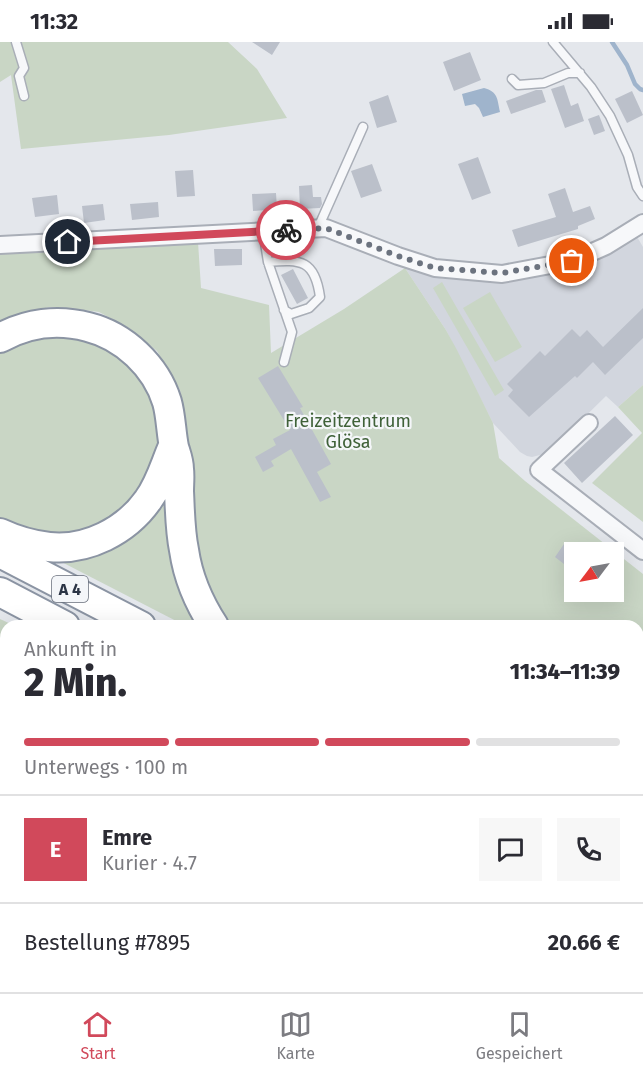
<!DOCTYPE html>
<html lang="de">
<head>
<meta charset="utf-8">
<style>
  body { margin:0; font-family:"Fira Sans",sans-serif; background:#f7f7f7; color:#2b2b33; height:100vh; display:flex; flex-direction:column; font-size:22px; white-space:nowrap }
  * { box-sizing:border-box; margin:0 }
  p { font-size:20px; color:#7c7c81 }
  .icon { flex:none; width:33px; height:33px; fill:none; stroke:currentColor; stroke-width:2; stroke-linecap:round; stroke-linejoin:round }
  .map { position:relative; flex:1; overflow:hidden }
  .side { position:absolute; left:0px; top:578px; width:644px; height:374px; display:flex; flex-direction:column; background:#fff; border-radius:18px 18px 0 0; box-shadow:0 6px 24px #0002 }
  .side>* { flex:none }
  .needle { width:39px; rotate:238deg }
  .buttons { position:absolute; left:564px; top:500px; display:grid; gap:12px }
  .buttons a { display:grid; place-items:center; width:60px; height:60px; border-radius:0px; background:#fff; box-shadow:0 6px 24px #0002; font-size:30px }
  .pin { position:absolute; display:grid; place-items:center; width:51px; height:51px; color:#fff; margin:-26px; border:3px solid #fff; border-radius:50%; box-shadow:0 2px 6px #0007 }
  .courier { position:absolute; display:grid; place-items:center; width:60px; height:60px; margin:-30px; border:4px solid #d1495b; border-radius:50%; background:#fff; color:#222; box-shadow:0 2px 8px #0007 }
  .summary em { font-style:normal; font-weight:800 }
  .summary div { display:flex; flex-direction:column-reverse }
  .summary { display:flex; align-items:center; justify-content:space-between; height:102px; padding:0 24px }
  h1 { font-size:39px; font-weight:800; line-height:45px }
  .bar { display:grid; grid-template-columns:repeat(4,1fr); gap:9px 6px; align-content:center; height:72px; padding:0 24px }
  .bar i { height:8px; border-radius:4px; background:#e1e1e2 }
  .bar .current { background:#d1495b }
  .bar p { grid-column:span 4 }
  .line { display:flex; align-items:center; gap:15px; padding:0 24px; border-top:2px solid #e1e1e2 }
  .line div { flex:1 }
  .round { display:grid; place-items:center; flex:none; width:63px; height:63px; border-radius:0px; background:#f7f7f7 }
  .status { display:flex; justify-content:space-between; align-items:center; height:42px; padding:0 30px; background:#fff; direction:ltr }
  .status svg { height:16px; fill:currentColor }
  .dock { display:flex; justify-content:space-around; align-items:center; height:84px; border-top:2px solid #e1e1e2; background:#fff; font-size:16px; color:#7c7c81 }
  .dock a { display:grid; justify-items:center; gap:3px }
  .dock .current { color:#d1495b }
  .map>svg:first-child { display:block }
</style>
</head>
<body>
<div class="status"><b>11:32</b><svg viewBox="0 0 49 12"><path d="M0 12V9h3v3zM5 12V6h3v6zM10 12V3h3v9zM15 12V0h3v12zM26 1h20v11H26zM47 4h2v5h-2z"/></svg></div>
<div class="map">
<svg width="643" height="950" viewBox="0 0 643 950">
  <rect width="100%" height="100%" fill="#e4e7ec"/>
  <path fill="#d2d6de" d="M633,188l10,17v138l-25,22 -12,-11 -58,57 -16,4 -5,-1 -7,-4 -27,-29 -47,-93 -41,-62 39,11 57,2z"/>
  <path fill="#c9d6c5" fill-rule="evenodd" d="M0,0h228l29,27 30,49 -118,17 -148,14 -10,-74 -11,7z
    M198,200l3,46 68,17 2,48 73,-44 61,-41 41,62 11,20 36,73 6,35 26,23 118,93v222l-5,-3v-167l-409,-1 -9,-10 -14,-28 -15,-55 -3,-96 -8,-46 -23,-39 -28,-23 -30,-16 -30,-4 -19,-1 -42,10 -8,5v-71zM574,510h40v39h-40z
    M442,240l62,108 -9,6 -62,-108z
    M490,250l32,55 -27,15 -32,-54z
    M48,291l53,9 26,18 20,22 15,42 -4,42 -42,57 -54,18 -62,-15v-175z
    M643,343v137l-51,-39 50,-50 -24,-26z
    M173,427l32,156h-21l-136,-70 52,-8z
    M0,577l13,6 -7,1v67l-6,3z
    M6,667v138l-6,-7v-127z
    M0,847l6,3v95h244l-5,5h-245z"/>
  <path fill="#9fb4cc" d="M484,46c14,4 13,10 16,24l-17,5 -4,-9 -4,-4 -10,2 -3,-12z"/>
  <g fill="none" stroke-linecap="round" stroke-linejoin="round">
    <path stroke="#9fb4cc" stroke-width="4.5" d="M612,0l15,23 8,19 5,5 3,1"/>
  </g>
  <path fill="#bbc0ca" d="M252,0h28l-8,13z
    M470,10l11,28 -27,11 -11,-29z
    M564,43l7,21 7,-3 6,18 -19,7 -14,-39z
    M536,48h6l4,12 -35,12 -5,-13z
    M632,49l11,24 -16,8 -12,-24z
    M388,53l9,27 -20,6 -8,-26z
    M599,73l6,16 -11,4 -6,-16z
    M478,115l13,36 -19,7 -14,-36z
    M372,122l10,27 -21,7 -10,-27z
    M193,128l2,26 -18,1 -2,-26z
    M312,143l1,12h8l1,7 -2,4 -20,1 -1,-23z
    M565,146l8,24 17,-6 5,13 -17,7v3l-60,18 -6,-17 44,-13 -8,-23z
    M276,151l1,16 -24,2 -1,-17z
    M57,153l2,19 -24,3 -3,-19z
    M158,160l1,15 -27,3 -2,-16z
    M103,162l2,16 -21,3 -2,-17z
    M214,207h28v16l-27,1z
    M293,227l15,29 -11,6 -16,-29z
    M643,266v30l-38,37 -12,-13 -16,16 -2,-2 -46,41 -21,-21 5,-6 -6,-6 33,-33 5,5 27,-27 8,8 7,-7 16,17z
    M278,324l25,41 -3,1 31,56 -14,8 14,25 -11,5 -29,-53 -20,12 3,5 -11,6 -8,-15 21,-12 -3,-6 17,-9 -32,-52z
    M615,374l18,19 -51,48 -18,-20z
    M564,502l10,8v20l-19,-15z"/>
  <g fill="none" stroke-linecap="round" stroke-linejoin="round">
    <g stroke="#a9aeb7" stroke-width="11">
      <path id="lane" d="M16,0l8,26 -5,8 5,20
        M553,0l38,45 19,29 18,39 9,32 6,9
        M512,37l6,6 26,-2 24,-10h12
        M318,186l45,-101
        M270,189l-5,12 3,19 24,70 -8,30
        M268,220c33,-3 47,-2 52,35l-11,11 -18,6 -7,-4
        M638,770l5,3
        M638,815l5,-1"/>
    </g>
    <g stroke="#a9aeb7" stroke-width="20">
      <path id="street" d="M0,203l326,-17 72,28 37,12 67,6 70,-13 34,-15 37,-23
        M589,381l-50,47 104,81"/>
    </g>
    <g stroke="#a3abb8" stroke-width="28">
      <path id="primary" d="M619,950l3,-5"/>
    </g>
    <g stroke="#8b94a3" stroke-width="32">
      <path id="highway" d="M0,296c27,-15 58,-19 88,-11 36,9 68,39 79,75 4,14 4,30 7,45 2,7 5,14 5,22 1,7 0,15 0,22 1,20 1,40 5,59 4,28 15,53 30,76
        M0,491c15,7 32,12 49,14 38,4 77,-16 99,-47 12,-16 17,-36 25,-54
        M0,511l141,73
        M0,550l65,34
        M0,662l6,-4
        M0,824l6,4
        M638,873l5,4
        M503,945l8,5
        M530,945l13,5
        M591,950l10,-5"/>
    </g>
    <use href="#lane" stroke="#f7f8fa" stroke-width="8"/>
    <use href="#street" stroke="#f7f8fa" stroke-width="16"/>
    <use href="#primary" stroke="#fff" stroke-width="26"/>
    <use href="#highway" stroke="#fff" stroke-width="28"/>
    <g stroke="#8b94a3" stroke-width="32" stroke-linecap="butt">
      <path id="highway-bridge" d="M638,916l5,4"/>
    </g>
    <use href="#highway-bridge" stroke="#fff" stroke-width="28"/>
  </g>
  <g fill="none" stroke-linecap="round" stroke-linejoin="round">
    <path stroke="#6c737f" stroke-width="6" stroke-dasharray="0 10.8" d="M286,188l40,-2 72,28 37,12 67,5 70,-12"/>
    <path stroke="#d1495b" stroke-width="8" d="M68,200l218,-12"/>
  </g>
  <g text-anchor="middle" stroke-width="4.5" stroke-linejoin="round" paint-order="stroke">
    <rect fill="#f4f6f9" stroke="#676e7b" stroke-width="1.5" x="52" y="534" width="36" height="26" rx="4.5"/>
    <g font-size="16" font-weight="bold" fill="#2b3445">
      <text x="70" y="553">A 4</text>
    </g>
    <g font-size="18" fill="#3f6138" stroke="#f4f6f9">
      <text x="348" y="385">Freizeitzentrum<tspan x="348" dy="21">Glösa</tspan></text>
    </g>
  </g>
</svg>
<div class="buttons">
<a><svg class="needle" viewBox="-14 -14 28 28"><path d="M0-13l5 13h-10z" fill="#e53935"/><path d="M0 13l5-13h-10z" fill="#7c7c81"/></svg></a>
</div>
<div class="pin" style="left:572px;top:219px;background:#ea580c"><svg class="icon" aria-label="bag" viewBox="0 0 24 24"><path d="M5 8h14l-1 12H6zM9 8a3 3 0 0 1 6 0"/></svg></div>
<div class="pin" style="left:68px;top:200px;background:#1f2937"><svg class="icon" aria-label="home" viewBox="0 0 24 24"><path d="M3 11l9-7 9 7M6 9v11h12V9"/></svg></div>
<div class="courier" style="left:286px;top:188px"><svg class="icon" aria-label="bike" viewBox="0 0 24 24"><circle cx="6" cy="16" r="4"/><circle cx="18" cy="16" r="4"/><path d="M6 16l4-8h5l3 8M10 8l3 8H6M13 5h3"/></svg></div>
<section class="side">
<div class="summary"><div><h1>2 Min.</h1><p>Ankunft in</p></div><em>11:34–11:39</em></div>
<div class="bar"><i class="current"></i><i class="current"></i><i class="current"></i><i></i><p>Unterwegs · 100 m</p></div>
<div class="line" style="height:108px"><b class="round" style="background:#d1495b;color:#fff">E</b><div><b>Emre</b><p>Kurier · 4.7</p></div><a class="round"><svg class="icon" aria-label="chat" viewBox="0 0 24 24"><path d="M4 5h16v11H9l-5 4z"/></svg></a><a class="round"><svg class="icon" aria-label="phone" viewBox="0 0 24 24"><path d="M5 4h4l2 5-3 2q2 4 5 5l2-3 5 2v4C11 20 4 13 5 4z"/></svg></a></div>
<div class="line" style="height:78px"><div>Bestellung #7895</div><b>20.66 €</b></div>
</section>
</div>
<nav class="dock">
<a class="current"><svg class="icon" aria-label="home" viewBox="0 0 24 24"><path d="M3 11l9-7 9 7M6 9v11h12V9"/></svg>Start</a>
<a><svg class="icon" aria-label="map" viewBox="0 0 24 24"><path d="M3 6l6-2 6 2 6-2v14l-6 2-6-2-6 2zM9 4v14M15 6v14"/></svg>Karte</a>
<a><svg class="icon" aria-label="saved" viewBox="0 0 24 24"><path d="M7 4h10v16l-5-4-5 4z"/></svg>Gespeichert</a>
</nav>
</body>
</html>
